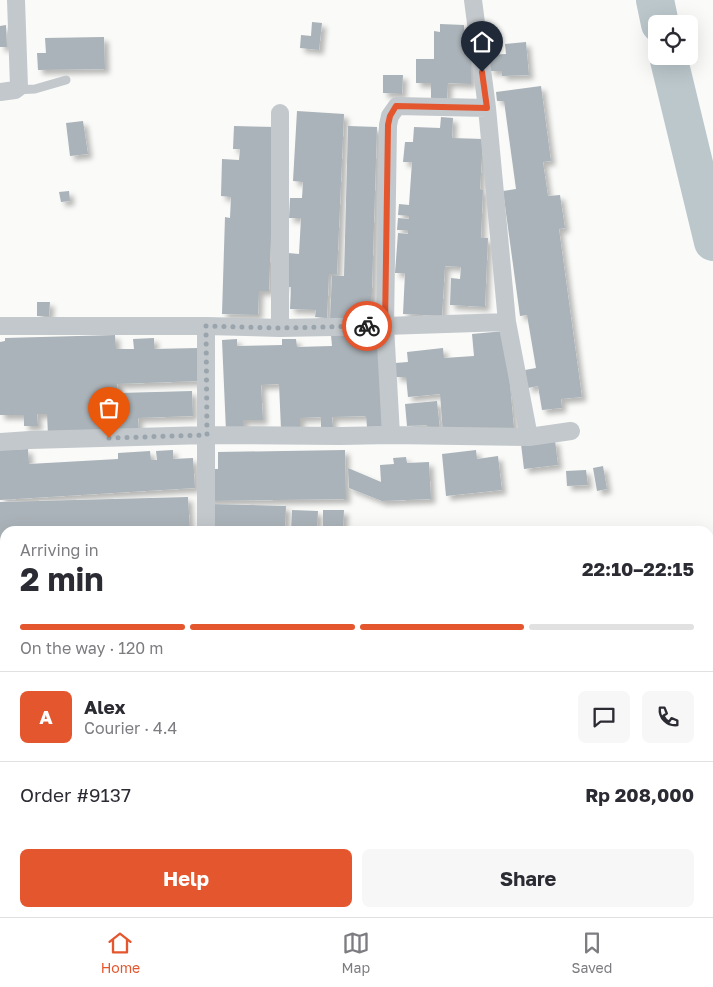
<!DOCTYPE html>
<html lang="en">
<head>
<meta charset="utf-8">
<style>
  body { margin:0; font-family:"Golos Text",sans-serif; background:#f7f7f7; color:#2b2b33; height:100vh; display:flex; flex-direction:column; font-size:19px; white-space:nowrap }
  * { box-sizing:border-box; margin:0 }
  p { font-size:16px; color:#7c7c81 }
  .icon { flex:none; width:28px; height:28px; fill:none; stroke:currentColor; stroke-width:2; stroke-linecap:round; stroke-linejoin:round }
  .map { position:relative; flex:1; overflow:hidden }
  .drawer { position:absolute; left:0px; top:526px; width:714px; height:391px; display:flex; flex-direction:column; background:#fff; border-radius:15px 15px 0 0; box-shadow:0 5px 20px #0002 }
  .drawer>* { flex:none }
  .controls { position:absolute; left:648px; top:15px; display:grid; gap:10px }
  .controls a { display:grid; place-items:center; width:50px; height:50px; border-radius:8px; background:#fff; box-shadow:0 5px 20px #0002; font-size:25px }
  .pin { position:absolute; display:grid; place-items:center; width:42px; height:42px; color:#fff; margin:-51px -21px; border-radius:50% 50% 50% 0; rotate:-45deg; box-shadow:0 0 5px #0007 }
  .pin .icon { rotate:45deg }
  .courier { position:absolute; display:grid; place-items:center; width:50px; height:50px; margin:-25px; border:4px solid #e4572e; border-radius:50%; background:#fff; color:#222; box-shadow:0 1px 6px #0007 }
  .head em { font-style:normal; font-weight:700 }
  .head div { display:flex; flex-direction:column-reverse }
  .head { display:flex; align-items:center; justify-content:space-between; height:85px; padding:0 20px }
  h1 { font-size:32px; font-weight:700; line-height:38px }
  .bar { display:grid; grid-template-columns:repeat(4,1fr); gap:8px 5px; align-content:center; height:60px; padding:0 20px }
  .bar i { height:6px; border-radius:4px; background:#e1e1e2 }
  .bar .on { background:#e4572e }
  .bar p { grid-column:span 4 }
  .line { display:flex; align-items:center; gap:12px; padding:0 20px; border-top:1px solid #e1e1e2 }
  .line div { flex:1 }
  .round { display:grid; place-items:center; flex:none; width:52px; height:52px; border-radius:8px; background:#f7f7f7 }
  .action { display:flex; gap:10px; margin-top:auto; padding:10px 20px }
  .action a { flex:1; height:58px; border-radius:8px; background:#e4572e; color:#fff; font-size:20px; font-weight:700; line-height:58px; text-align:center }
  .action a+a { background:#f7f7f7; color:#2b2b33 }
  .menu { display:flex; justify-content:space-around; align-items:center; height:70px; border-top:1px solid #e1e1e2; background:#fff; font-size:14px; color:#7c7c81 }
  .menu a { display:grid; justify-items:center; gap:2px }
  .menu .on { color:#e4572e }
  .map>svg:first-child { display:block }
</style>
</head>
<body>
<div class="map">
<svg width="713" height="917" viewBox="0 0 713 917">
  <defs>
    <filter id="shadow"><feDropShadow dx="4.5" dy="4.5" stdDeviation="2.5" flood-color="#0004"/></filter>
  </defs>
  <rect width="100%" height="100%" fill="#fafaf8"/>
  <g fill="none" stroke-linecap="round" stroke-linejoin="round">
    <path stroke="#bbc7cb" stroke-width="38" d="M655,0l5,24
      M668,56l45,186
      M709,809l2,-3 2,-7
      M618,917l6,-5"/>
  </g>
  <path fill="#aab3b9" filter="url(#shadow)" d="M312,22l10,1 -3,27 -19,-2 1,-13 10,1z
    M440,24l24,1v7h7v52l-23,-1 -1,16 -16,-1v-15h-15v-24h18v-28l6,1z
    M6,25l1,22h-7v-21z
    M104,37l1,32 -67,1 -1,-17h9l-1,-15z
    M526,42l3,33 -27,1v-5h-12l-2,-16 18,-1 -1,-10z
    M383,75h20l-1,19 -19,-1z
    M541,86l10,75 -8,1 5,34 12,-1 5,33 -6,1 23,168 -21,2 1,9 -20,2 -4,-24 -10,2 -3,-18 11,-2 -9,-53 -7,1 -17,-125 13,-2 -12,-88h-7l-1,-9z
    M297,111l47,3 -7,160h-8l-2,44 -12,-1 1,-7 -26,-1 1,-22h-5l2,-34 11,1 2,-36h-12l1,-20h12l1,-16 -10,-1z
    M441,117l12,1 -1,20 31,1 -3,51h3l-2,48h7l-3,69 -35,-2 1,-27 9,1 1,-12 -16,-1 -3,50 -39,-2 2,-41h-10l3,-40 10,1v-4h-11l1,-12 11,1v-3l-11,-1 1,-11 10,1 3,-43h-9l2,-20h8l1,-15 26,1z
    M83,121l5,33 -18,2 -4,-33z
    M234,126l41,1 -6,164h-10l-1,24 -36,-1 3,-97 5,1 1,-21 -10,-1 1,-37 17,1 1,-11h-7z
    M348,126l29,1 -6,194 -41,-1 2,-45 12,1z
    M69,191l1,10 -9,1 -2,-10z
    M37,302h13l-1,14h-12z
    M505,331l9,97 -71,6 -3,-40 -32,3 -2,-20h-10l-1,-14 13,-1 -1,-10 36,-4 1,10 30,-2 -2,-22z
    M362,334v5l16,-1 4,88 -15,1 -1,-11 -34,1 1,11 -12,1v-12l-21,1v11h-19l-2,-45 -18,1 2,35h-20v10l-17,1 -4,-91 15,-1v7l45,-1v-6h14l1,8 35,-1 -1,-11z
    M115,335l1,14h18l-1,-10 21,-1v11l44,-1 2,33 -83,3 1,9 74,-2 1,25 -55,2 1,14 -91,3 -1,-21h-10l1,12h-14v-11h-24v-73l5,-1v-3z
    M437,401l3,29 -12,1 -1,-6 -20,1 -2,-22z
    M555,440l3,25 -34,4 -3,-25z
    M28,449l1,15 89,-5v-6l32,-2 1,9h6l-1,-9 17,-1v9l20,-1 2,30 -195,12v-50z
    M345,450l1,49 -139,2v-32h11v-17z
    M476,450l1,9 21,-3 4,34 -56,6 -4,-42z
    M406,457l1,6 22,-1 2,37 -49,2 -33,-13 -1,-20 33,14 -1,-17 14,-1 -1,-6z
    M603,466l4,23 -10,2 -4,-23z
    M586,470l2,15 -21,1 -1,-15z
    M188,497l2,34h-185v13h-5v-42z
    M208,504l78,2 -1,25h-78z
    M292,510l26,1 -1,20 -26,-1z
    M323,510h21l-1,21h-20z
    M0,570h5v33l-5,-1z"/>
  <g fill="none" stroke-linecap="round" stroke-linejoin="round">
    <path stroke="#c3c8cc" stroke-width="9" d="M15,90l20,-1 31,-9"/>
    <path stroke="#c3c8cc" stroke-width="18" d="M0,92l15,-2 4,-3 -3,-87
      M280,113v215
      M0,326h206l74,2 105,-2 122,-4
      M206,326v205
      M391,435l-6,-109 3,-201 2,-9 7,-10 90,2
      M529,437l42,-6
      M0,442l30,-2 177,-5 133,1 51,-1 138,2 -22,-115 -20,-214 -14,-108
      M0,554h5
      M0,654h5"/>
  </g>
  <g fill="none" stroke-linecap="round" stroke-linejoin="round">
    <path stroke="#99a4ac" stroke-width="5" stroke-dasharray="0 9" d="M109,438l98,-3 -1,-109 74,2 87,-2"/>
    <path stroke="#e4572e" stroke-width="6" d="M367,326h18l3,-201 2,-9 6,-10 91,2 -5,-36"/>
  </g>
</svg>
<div class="controls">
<a><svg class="icon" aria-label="locate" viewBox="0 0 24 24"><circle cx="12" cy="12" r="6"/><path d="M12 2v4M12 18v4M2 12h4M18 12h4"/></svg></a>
</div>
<div class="pin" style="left:109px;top:438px;background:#ea580c"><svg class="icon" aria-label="bag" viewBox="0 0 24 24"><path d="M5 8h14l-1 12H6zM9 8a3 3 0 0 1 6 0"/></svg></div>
<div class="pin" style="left:482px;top:72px;background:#1f2937"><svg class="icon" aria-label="home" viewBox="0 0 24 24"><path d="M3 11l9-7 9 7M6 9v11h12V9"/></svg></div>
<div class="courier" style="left:367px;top:326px"><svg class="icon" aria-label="bike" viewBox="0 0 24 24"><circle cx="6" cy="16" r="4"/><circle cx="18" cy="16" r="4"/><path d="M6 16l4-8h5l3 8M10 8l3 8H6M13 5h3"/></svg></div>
<section class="drawer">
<div class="head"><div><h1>2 min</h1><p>Arriving in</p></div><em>22:10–22:15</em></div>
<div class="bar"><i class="on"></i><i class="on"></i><i class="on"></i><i></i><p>On the way · 120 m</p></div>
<div class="line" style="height:90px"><b class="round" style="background:#e4572e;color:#fff">A</b><div><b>Alex</b><p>Courier · 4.4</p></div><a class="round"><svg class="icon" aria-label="chat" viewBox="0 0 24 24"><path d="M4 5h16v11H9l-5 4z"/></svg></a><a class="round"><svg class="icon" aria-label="phone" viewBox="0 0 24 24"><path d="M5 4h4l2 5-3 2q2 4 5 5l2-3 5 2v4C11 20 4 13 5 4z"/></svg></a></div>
<div class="line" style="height:65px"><div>Order #9137</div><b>Rp 208,000</b></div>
<div class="action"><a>Help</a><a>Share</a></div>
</section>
</div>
<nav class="menu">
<a class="on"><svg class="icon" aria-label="home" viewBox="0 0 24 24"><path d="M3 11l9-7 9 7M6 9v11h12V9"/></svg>Home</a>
<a><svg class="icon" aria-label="map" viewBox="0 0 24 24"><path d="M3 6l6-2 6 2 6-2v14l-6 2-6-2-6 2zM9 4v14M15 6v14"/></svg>Map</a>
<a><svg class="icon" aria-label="saved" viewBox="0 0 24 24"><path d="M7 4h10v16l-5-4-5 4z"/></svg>Saved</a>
</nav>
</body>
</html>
